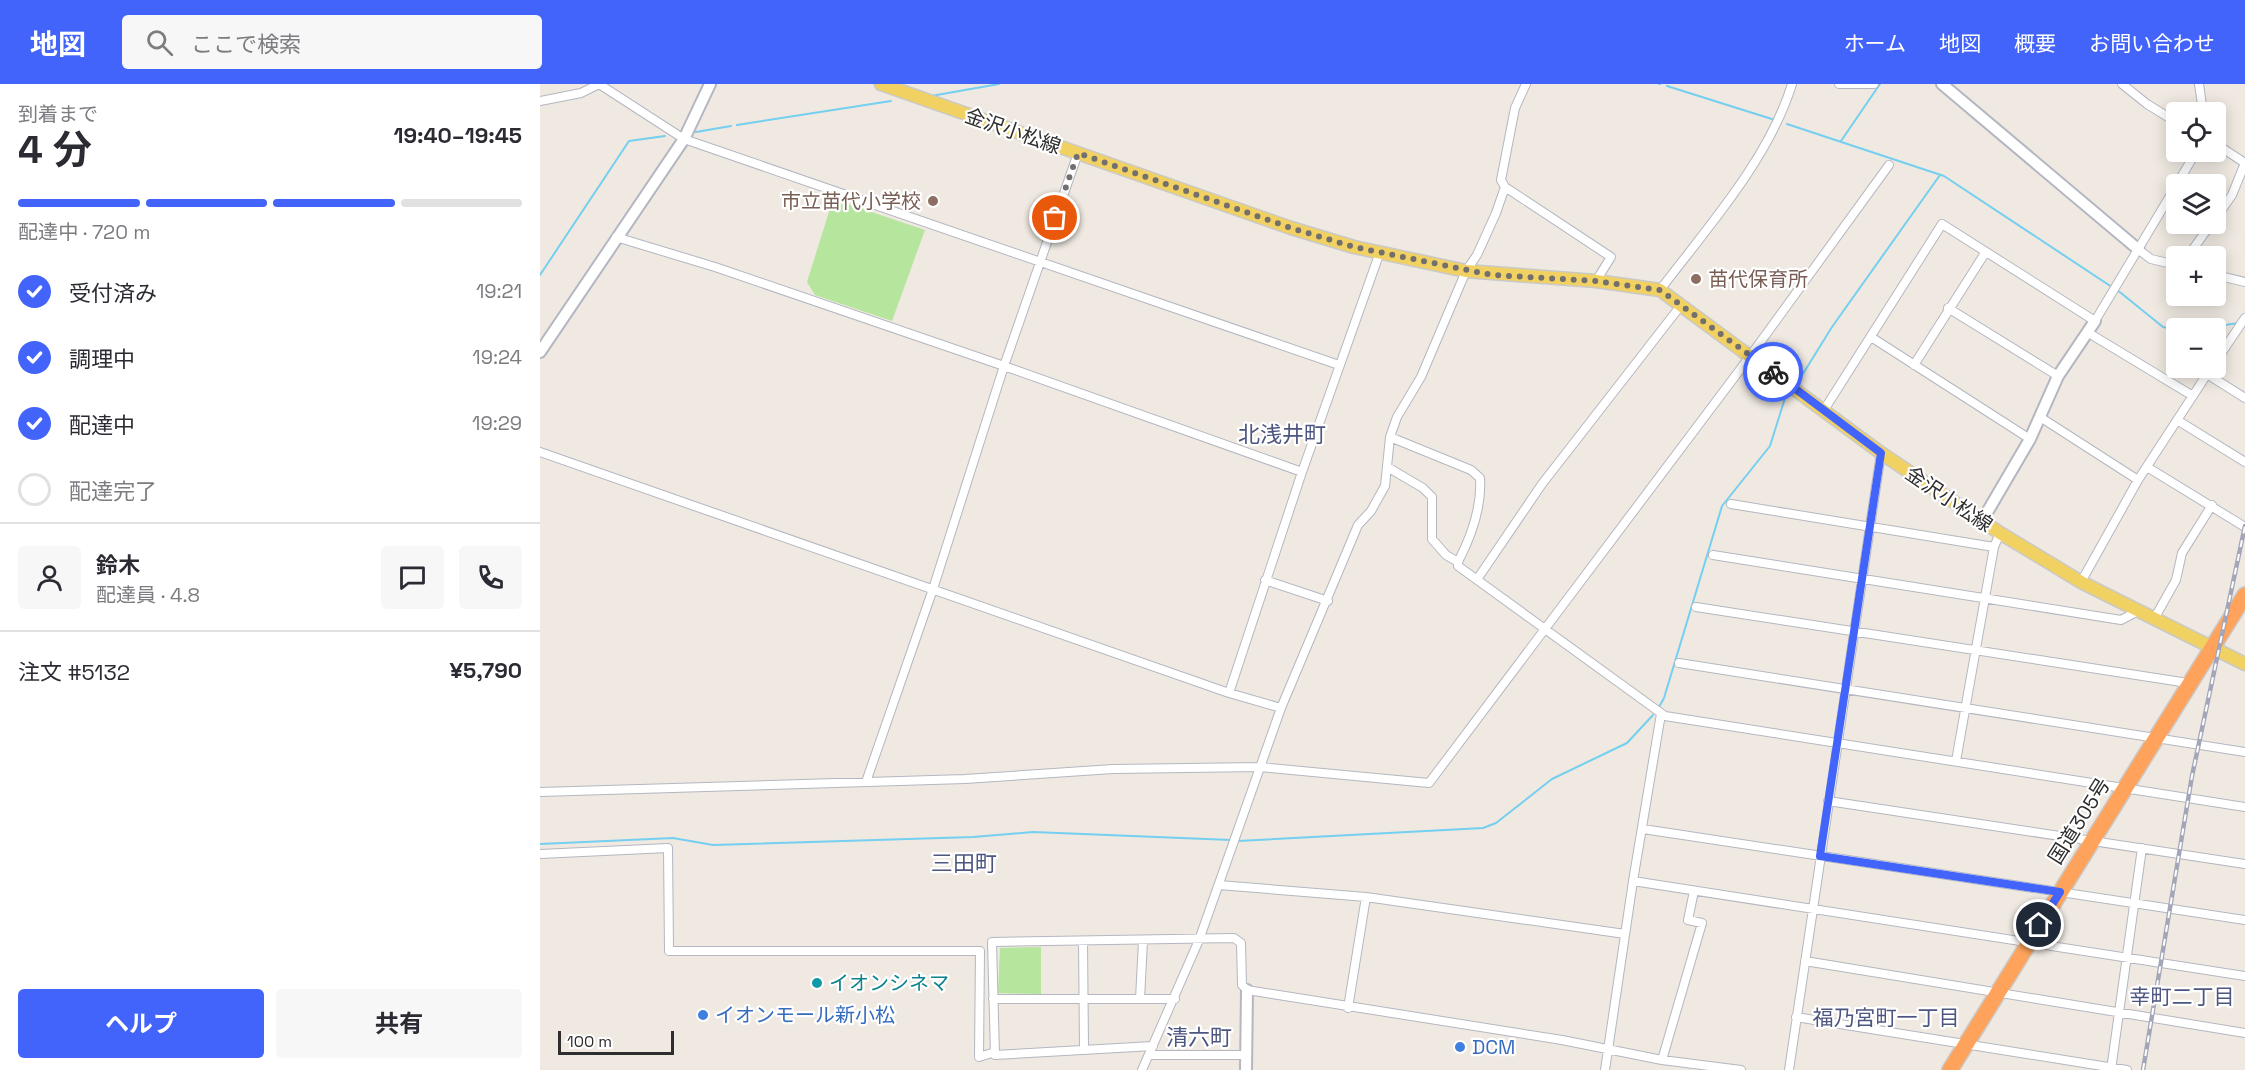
<!DOCTYPE html>
<html lang="ja">
<head>
<meta charset="utf-8">
<style>
  body { margin:0; font-family:"Space Grotesk","Noto Sans JP",sans-serif; background:#f7f7f7; color:#2b2b33; height:100vh; display:flex; flex-direction:column; font-size:22px; white-space:nowrap }
  * { box-sizing:border-box; margin:0 }
  p { font-size:20px; color:#7c7c81 }
  .icon { flex:none; width:33px; height:33px; fill:none; stroke:currentColor; stroke-width:2; stroke-linecap:round; stroke-linejoin:round }
  .map { position:relative; flex:1; overflow:hidden }
  .panel { display:flex; flex-direction:column; background:#fff; width:540px }
  .panel>* { flex:none }
  .fabs { position:absolute; left:1626px; top:18px; display:grid; gap:12px }
  .fabs a { display:grid; place-items:center; width:60px; height:60px; border-radius:6px; background:#fff; box-shadow:0 3px 15px #0003; font-size:30px }
  .scale { position:absolute; left:18px; bottom:15px; width:116px; box-sizing:border-box; padding-left:6px; border:3px solid #2e2e2e; border-top:0; font-size:16px; line-height:21px; white-space:nowrap; color:#2e2e2e; -webkit-text-stroke:4px #fff; paint-order:stroke }
  .pin { position:absolute; display:grid; place-items:center; width:51px; height:51px; color:#fff; margin:-26px; border:3px solid #fff; border-radius:50%; box-shadow:0 2px 6px #0007 }
  .courier { position:absolute; display:grid; place-items:center; width:60px; height:60px; margin:-30px; border:4px solid #4264fb; border-radius:50%; background:#fff; color:#222; box-shadow:0 2px 8px #0007 }
  .summary em { font-style:normal; font-weight:700 }
  .summary div { display:flex; flex-direction:column-reverse }
  .summary { display:flex; align-items:center; justify-content:space-between; height:102px; padding:0 18px }
  h1 { font-size:39px; font-weight:700; line-height:45px }
  .bar { display:grid; grid-template-columns:repeat(4,1fr); gap:9px 6px; align-content:center; height:72px; padding:0 18px }
  .bar i { height:8px; border-radius:4px; background:#e1e1e2 }
  .bar .selected { background:#4264fb }
  .bar p { grid-column:span 4 }
  .line { display:flex; align-items:center; gap:15px; padding:0 18px; border-top:2px solid #e1e1e2 }
  .line div { flex:1 }
  .round { display:grid; place-items:center; flex:none; width:63px; height:63px; border-radius:6px; background:#f7f7f7 }
  ol { padding:0 18px; list-style:none }
  li { display:flex; align-items:center; gap:18px; height:66px }
  li p { margin-inline-start:auto }
  li .icon { padding:6px; border-radius:50%; background:#4264fb; color:#fff; stroke-width:4 }
  li:last-child { color:#7c7c81 }
  li i { width:33px; height:33px; border:3px solid #e1e1e2; border-radius:50% }
  .button { display:flex; gap:12px; margin-top:auto; padding:12px 18px }
  .button a { flex:1; height:69px; border-radius:6px; background:#4264fb; color:#fff; font-size:24px; font-weight:700; line-height:69px; text-align:center }
  .button a+a { background:#f7f7f7; color:#2b2b33 }
  header { display:flex; align-items:center; gap:36px; box-sizing:border-box; height:84px; padding:0 30px; background:#4264fb; color:#fff }
  header strong { font-size:28px }
  nav { display:flex; gap:33px; margin-inline-start:auto; font-size:21px }
  .search { width:420px; height:54px; background:#f7f7f7; display:flex; align-items:center; gap:15px; box-sizing:border-box; padding:0 21px; border-radius:6px; color:#7c7c81; font-size:22px }
  main { display:flex; flex:1; min-height:0 }
  .map>svg:first-child { display:block }
</style>
</head>
<body>
<header>
<strong>地図</strong>
<div class="search"><svg class="icon" aria-label="search" viewBox="0 0 24 24"><circle cx="10" cy="10" r="6"/><path d="M15 15l6 6"/></svg>ここで検索</div>
<nav><a>ホーム</a><a>地図</a><a>概要</a><a>お問い合わせ</a></nav>
</header>
<main>
<section class="panel">
<div class="summary"><div><h1>4 分</h1><p>到着まで</p></div><em>19:40–19:45</em></div>
<div class="bar"><i class="selected"></i><i class="selected"></i><i class="selected"></i><i></i><p>配達中 · 720 m</p></div>
<ol>
<li><svg class="icon" aria-label="check" viewBox="0 0 24 24"><path d="M5 12l5 5 9-10"/></svg>受付済み<p>19:21</p></li>
<li><svg class="icon" aria-label="check" viewBox="0 0 24 24"><path d="M5 12l5 5 9-10"/></svg>調理中<p>19:24</p></li>
<li><svg class="icon" aria-label="check" viewBox="0 0 24 24"><path d="M5 12l5 5 9-10"/></svg>配達中<p>19:29</p></li>
<li><i></i>配達完了</li>
</ol>
<div class="line" style="height:108px"><a class="round"><svg class="icon" aria-label="person" viewBox="0 0 24 24"><circle cx="12" cy="8" r="4"/><path d="M4 21q1-7 8-7t8 7"/></svg></a><div><b>鈴木</b><p>配達員 · 4.8</p></div><a class="round"><svg class="icon" aria-label="chat" viewBox="0 0 24 24"><path d="M4 5h16v11H9l-5 4z"/></svg></a><a class="round"><svg class="icon" aria-label="phone" viewBox="0 0 24 24"><path d="M5 4h4l2 5-3 2q2 4 5 5l2-3 5 2v4C11 20 4 13 5 4z"/></svg></a></div>
<div class="line" style="height:78px"><div>注文 #5132</div><b>¥5,790</b></div>
<div class="button"><a>ヘルプ</a><a>共有</a></div>
</section>
<div class="map">
<svg width="1705" height="986" viewBox="0 0 1705 986">
  <rect width="100%" height="100%" fill="#efe9e1"/>
  <path fill="#b6e59e" d="M293,115l92,31 -33,91 -77,-26 -8,-13z
    M501,863v47l-43,-1 2,-45z"/>
  <g fill="none" stroke-linecap="round" stroke-linejoin="round">
    <path stroke="#75cff0" stroke-width="2" d="M1119,0h1
      M1127,2l108,34
      M391,12l68,-12
      M1247,40l157,52 177,117 42,34 13,3
      M197,41l154,-24
      M156,48l35,-6
      M1301,57l39,-57
      M0,191l89,-134 36,-5
      M1664,244l35,-5
      M1256,301l36,-58 108,-152
      M1119,623l5,-9 58,-192 48,-60 15,-48 5,-6
      M698,757l245,-13 13,-5 56,-44 75,-36 26,-28
      M0,760l133,-6 40,7 260,-8 60,-5 198,8"/>
    <g stroke="#b4b7c1" stroke-width="10">
      <path id="street" d="M59,0l85,55 655,226
        M986,0l-11,24 -14,72 4,7 106,70 -15,24
        M1299,0h35
        M1582,0l25,20 29,18
        M1659,0l4,28
        M0,17l41,-8 18,-9
        M1676,60l29,19
        M1637,100l19,-32
        M1676,134l16,-23 13,-32
        M76,153l99,30 289,99 298,106
        M1599,166l12,9 25,6
        M1648,172l23,-32
        M1676,191l29,7
        M1120,206c47,-62 109,-131 132,-206
        M1408,224l110,68
        M1547,248l106,64
        M1331,253l159,102
        M1676,277l29,-43
        M1374,281l71,-112
        M1667,290l38,24
        M1284,326l118,-186 153,97 81,-135
        M1500,333l98,63
        M1637,336l68,42
        M850,353l81,33 9,8c2,29 -9,59 -22,84
        M0,368l689,241 52,15
        M1607,383l98,60
        M849,384l34,20 9,9v42l14,16 12,7v4l207,150 580,91
        M1191,420l263,43
        M1173,471l408,65 17,-9
        M938,494l64,-94 140,-180
        M725,496l63,21
        M1541,498l57,-102 73,-112
        M1156,523l492,76
        M1614,535l22,-39 6,-27 30,-48
        M1139,579l566,89
        M689,609l73,-221 78,-220
        M1416,677l38,-214 6,-14
        M326,698l67,-193 71,-223 74,-213
        M0,708l425,-13 148,-10 147,-2 169,16 322,-428 138,-190
        M1288,717l417,63
        M1103,745l602,91
        M0,770l128,-6 1,103h311l-1,106 16,-5
        M1093,797l612,95
        M679,801l147,12 259,37
        M543,857l1,107
        M1265,877l440,72
        M453,915h182
        M600,915l3,-58
        M808,924l18,-111
        M1256,933l331,53
        M613,962l-158,9 -3,-113 242,-4 7,5 1,42 5,5 315,50 100,20 79,10
        M609,971h97
        M1122,976l40,-137 -14,-3 6,-29
        M602,986l57,-130 82,-232 77,-183 13,-14 14,-25 5,-49 7,-20 24,-40 45,-106 11,-16 19,-42 9,-26
        M1065,986l28,-189 28,-167
        M1249,986l92,-617
        M1571,986l31,-222"/>
    </g>
    <g stroke="#b4b7c1" stroke-width="14">
      <path id="secondary" d="M1402,0l197,166
        M0,268l144,-213 26,-55
        M1442,437l48,-82 28,-63 37,-55
        M706,986l1,-80"/>
    </g>
    <g stroke="#c9c9c9" stroke-width="15">
      <path id="primary" d="M341,0l410,144 63,19 112,24 130,10 64,9 221,163 119,80 81,49 164,82"/>
    </g>
    <g stroke="#c9c9c9" stroke-width="18">
      <path id="highway" d="M1410,986l295,-475"/>
    </g>
    <use href="#street" stroke="#fff" stroke-width="8"/>
    <use href="#secondary" stroke="#fff" stroke-width="10"/>
    <use href="#primary" stroke="#f2d163" stroke-width="12"/>
    <use href="#highway" stroke="#ffa35c" stroke-width="15"/>
    <g stroke="#a3a6b8" stroke-width="4.5">
      <path id="rail" d="M1603,986l49,-294 53,-250"/>
    </g>
    <use href="#rail" stroke="#fff" stroke-width="2" stroke-dasharray="7" stroke-linecap="butt"/>
  </g>
  <g fill="none" stroke-linecap="round" stroke-linejoin="round">
    <path stroke="#726f6d" stroke-width="6" stroke-dasharray="0 10.8" d="M515,134l23,-65 213,75 63,19 138,28 104,6 64,9 113,82"/>
    <path stroke="#4264fb" stroke-width="8" d="M1233,288l108,81 -61,403 240,36 -21,33"/>
  </g>
  <g fill="#8d6e63" stroke="#fff" stroke-width="2">
    <circle cx="393" cy="117" r="6"/>
    <circle cx="1156" cy="195" r="6"/>
  </g>
  <circle fill="#0f9aa8" stroke="#fff" stroke-width="2" cx="277" cy="899" r="6"/>
  <g fill="#3f7fe0" stroke="#fff" stroke-width="2">
    <circle cx="163" cy="931" r="6"/>
    <circle cx="920" cy="963" r="6"/>
  </g>
  <g text-anchor="middle" stroke-width="4.5" stroke-linejoin="round" paint-order="stroke">
    <g font-size="20" fill="#2e2e2e" stroke="#fff">
      <text transform="translate(473 47) rotate(19)" y="7">金沢小松線</text>
      <text transform="translate(1409 415) rotate(34)" y="7">金沢小松線</text>
      <text transform="translate(1539 737) rotate(-58)" y="7">国道305号</text>
    </g>
    <g font-size="20" fill="#785e54" stroke="#fff" text-anchor="end">
      <text x="381" y="124">市立苗代小学校</text>
      <text x="1168" y="202" text-anchor="start">苗代保育所</text>
    </g>
    <g font-size="20" fill="#0d838f" stroke="#fff" text-anchor="start">
      <text x="289" y="906">イオンシネマ</text>
    </g>
    <g font-size="20" fill="#366cbe" stroke="#fff" text-anchor="start">
      <text x="175" y="938">イオンモール新小松</text>
      <text x="932" y="970">DCM</text>
    </g>
    <g font-size="21" fill="#4d5680" stroke="#fff">
      <text x="1642" y="920">幸町二丁目</text>
      <text x="1346" y="941">福乃宮町一丁目</text>
    </g>
    <g font-size="22" fill="#4d5680" stroke="#fff">
      <text x="742" y="358">北浅井町</text>
      <text x="424" y="787">三田町</text>
      <text x="659" y="961">清六町</text>
    </g>
  </g>
</svg>
<div class="fabs">
<a><svg class="icon" aria-label="locate" viewBox="0 0 24 24"><circle cx="12" cy="12" r="6"/><path d="M12 2v4M12 18v4M2 12h4M18 12h4"/></svg></a>
<a><svg class="icon" aria-label="layers" viewBox="0 0 24 24"><path d="M12 4l9 5-9 5-9-5zM3 14l9 5 9-5"/></svg></a>
<a>+</a>
<a>−</a>
</div>
<div class="scale">100 m</div>
<div class="pin" style="left:515px;top:134px;background:#ea580c"><svg class="icon" aria-label="bag" viewBox="0 0 24 24"><path d="M5 8h14l-1 12H6zM9 8a3 3 0 0 1 6 0"/></svg></div>
<div class="pin" style="left:1499px;top:841px;background:#1f2937"><svg class="icon" aria-label="home" viewBox="0 0 24 24"><path d="M3 11l9-7 9 7M6 9v11h12V9"/></svg></div>
<div class="courier" style="left:1233px;top:288px"><svg class="icon" aria-label="bike" viewBox="0 0 24 24"><circle cx="6" cy="16" r="4"/><circle cx="18" cy="16" r="4"/><path d="M6 16l4-8h5l3 8M10 8l3 8H6M13 5h3"/></svg></div>
</div>
</main>
</body>
</html>
